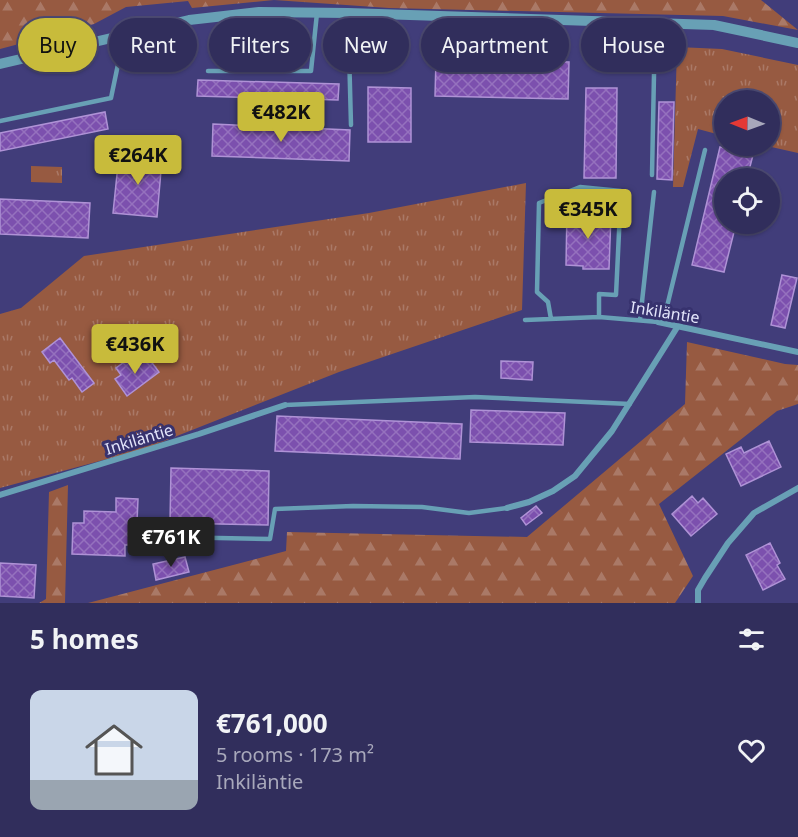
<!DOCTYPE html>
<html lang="en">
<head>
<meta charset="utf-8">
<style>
	:root { --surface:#312e5c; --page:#393662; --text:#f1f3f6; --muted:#a8a8bb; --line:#4c4a72; --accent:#c8bb3b }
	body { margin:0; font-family:"Noto Sans",sans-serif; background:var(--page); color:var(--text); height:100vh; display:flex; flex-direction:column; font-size:22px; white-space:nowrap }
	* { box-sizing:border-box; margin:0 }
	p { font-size:20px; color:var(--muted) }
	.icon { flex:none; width:33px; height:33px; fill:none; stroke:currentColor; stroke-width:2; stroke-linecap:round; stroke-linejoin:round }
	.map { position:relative; height:603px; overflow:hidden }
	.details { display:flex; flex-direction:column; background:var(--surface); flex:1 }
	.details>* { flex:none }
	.banner { position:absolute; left:18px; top:18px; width:762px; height:54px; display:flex; gap:12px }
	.needle { width:39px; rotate:271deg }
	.fabs { position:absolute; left:714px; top:90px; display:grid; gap:12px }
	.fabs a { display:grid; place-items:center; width:66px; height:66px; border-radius:50%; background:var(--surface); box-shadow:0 2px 4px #0004,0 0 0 2px var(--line); font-size:30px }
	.price { position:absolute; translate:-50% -51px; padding:0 14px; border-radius:6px; background:var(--accent); color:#111; font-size:20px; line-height:39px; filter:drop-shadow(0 2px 3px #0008) }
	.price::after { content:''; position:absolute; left:50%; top:36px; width:18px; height:14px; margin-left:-9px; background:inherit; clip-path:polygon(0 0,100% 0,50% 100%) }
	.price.selected { background:#222; color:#fff }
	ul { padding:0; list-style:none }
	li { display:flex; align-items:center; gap:18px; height:150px; padding:0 30px }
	li span { display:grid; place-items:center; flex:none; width:168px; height:120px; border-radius:12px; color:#555 }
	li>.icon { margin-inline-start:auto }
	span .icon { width:72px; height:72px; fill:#fffc; stroke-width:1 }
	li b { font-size:26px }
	h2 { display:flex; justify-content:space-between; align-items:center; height:72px; padding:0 30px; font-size:26px }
	.chip { padding:0 21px; border-radius:27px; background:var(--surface); box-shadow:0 2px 4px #0004,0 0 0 2px var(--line); font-size:21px; line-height:54px }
	.chip.selected { background:var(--accent); color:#111 }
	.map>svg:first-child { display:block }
	.forest { fill:url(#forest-firs) }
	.park { fill:url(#park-tufts) }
	.building { fill:url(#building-cross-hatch); stroke:#af92d6; stroke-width:1.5 }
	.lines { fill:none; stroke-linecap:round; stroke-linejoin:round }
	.service { stroke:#68a0b5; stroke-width:4.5 }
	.minor { stroke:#68a0b5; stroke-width:6 }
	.tertiary { stroke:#68a0b5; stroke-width:10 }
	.labels { text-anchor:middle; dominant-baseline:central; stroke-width:6; stroke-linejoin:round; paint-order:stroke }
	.street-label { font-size:16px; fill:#e3e5fb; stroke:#37326e }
</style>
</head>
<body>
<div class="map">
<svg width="798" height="603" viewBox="0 0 798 603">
	<defs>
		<pattern id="forest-firs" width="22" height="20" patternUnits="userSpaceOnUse" patternTransform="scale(1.5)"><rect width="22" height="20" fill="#975a41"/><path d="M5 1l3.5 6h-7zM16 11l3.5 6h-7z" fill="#aa7967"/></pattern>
		<pattern id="park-tufts" width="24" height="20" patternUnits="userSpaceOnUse" patternTransform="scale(1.5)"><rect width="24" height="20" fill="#975a41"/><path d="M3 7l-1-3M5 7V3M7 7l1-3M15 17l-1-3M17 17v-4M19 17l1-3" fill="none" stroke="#aa7967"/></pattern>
		<pattern id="building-cross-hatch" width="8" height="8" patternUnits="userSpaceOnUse" patternTransform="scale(1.5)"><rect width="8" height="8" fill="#7c50ae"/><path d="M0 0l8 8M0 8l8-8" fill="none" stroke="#9571be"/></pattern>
	</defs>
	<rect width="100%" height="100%" fill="#413d7a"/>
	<path class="forest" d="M 0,0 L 761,0 L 798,30 L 723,16 L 389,8 L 274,0 L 192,8 L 188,1 L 126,7 L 94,24 L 0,49 Z
		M 687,342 L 785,364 L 798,365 L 798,404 L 777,411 L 659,504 L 693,576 L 675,603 L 88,603 L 286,551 L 287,532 L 527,537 L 685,404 Z
		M 68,485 L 65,603 L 39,603 L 46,599 L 49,492 Z"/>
	<path class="park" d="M 677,47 L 722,49 L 798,65 L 798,153 L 767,146 L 770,146 L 770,100 L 724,100 L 724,136 L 698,129 L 683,187 L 673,187 Z
		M 31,166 L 62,167 L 62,183 L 31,182 Z
		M 526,183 L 522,310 L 339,372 L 144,449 L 0,488 L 0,314 L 21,308 L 84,256 L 369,213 Z"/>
	<path class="building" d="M 436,59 L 569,62 L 568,99 L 435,96 Z
		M 198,80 L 339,84 L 338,100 L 197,96 Z
		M 368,87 L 411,88 L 411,142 L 368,142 Z
		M 586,88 L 617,88 L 616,178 L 584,178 Z
		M 659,102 L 674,102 L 672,180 L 657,179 Z
		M 105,112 L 108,129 L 0,151 L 0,133 Z
		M 213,124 L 350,130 L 349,161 L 212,156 Z
		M 720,147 L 753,155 L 747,178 L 724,178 L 724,224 L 736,224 L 724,272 L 692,265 Z
		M 119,155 L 162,159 L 157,217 L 113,213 Z
		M 0,199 L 90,203 L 88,238 L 0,234 Z
		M 567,210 L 586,210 L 586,213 L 611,214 L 609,269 L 583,269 L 583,266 L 566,265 Z
		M 782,275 L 797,278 L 785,328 L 771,325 Z
		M 60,338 L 94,383 L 82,392 L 72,378 L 69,380 L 54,360 L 50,363 L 42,352 Z
		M 147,356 L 159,372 L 127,396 L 115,379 L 121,375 L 116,368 L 127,360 L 133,367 Z
		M 501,361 L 533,362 L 532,380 L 501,378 Z
		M 471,410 L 565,413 L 563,445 L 470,442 Z
		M 277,416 L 462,424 L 460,459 L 275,451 Z
		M 769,441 L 781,467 L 741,486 L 726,454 L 741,447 L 744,453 Z
		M 171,468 L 269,471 L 268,525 L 170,523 Z
		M 692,496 L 698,503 L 703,498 L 717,514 L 691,536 L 672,514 Z
		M 116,498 L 138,499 L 136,545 L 125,545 L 125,556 L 72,554 L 73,523 L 84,523 L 84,511 L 116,512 Z
		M 536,506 L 542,513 L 526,525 L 521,518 Z
		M 770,543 L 780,563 L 777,565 L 785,579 L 763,590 L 746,555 Z
		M 185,557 L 189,572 L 156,580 L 153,564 Z
		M 0,563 L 36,565 L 34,598 L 0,596 Z"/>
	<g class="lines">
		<path class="service" d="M 348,13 L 351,125
			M 208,71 L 311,71 L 317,13
			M 0,121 L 111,98 L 121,50 L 120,36
			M 652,175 L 655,24
			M 551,319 L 548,302 L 537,292 L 539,203 L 580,187 L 621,191 L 616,295 L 599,294 L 599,317
			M 525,320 L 599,317 L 658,322
			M 640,320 L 654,192
			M 663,323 L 705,150
			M 285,405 L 475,397 L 630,404
			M 168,537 L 270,539 L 275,509 L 353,506 L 422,507 L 469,513 L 507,508"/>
		<path class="minor" d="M 658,322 L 798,352
			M 0,495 L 199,434 L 285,405
			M 507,508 L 529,502 L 553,491 L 575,476 L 612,431 L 678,326
			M 698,603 L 698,590 L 705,578 L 728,543 L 754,513 L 798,488"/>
		<path class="tertiary" d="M 0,64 L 189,20 L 259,12 L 348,13 L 714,25 L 798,43"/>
	</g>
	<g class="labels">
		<g class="street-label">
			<text transform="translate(665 312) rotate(9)">Inkiläntie</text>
			<text transform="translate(139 439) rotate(-17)">Inkiläntie</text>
		</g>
	</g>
</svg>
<div class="fabs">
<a><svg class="needle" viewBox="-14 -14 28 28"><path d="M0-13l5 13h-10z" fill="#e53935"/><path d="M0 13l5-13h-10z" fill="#a8a8bb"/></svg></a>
<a><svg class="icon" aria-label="locate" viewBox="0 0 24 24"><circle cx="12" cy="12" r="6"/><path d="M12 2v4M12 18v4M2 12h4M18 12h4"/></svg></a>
</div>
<b class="price" style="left:281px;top:143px">€482K</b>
<b class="price" style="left:138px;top:186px">€264K</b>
<b class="price" style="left:588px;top:240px">€345K</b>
<b class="price" style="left:135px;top:375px">€436K</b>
<b class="price selected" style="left:171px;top:568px">€761K</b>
<div class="banner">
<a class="chip selected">Buy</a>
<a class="chip">Rent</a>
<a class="chip">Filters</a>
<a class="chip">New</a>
<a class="chip">Apartment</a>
<a class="chip">House</a>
</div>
</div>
<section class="details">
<h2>5 homes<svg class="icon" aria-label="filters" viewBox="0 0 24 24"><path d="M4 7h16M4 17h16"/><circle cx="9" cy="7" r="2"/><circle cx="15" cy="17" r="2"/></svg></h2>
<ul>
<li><span style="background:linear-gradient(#c9d6e8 75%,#9aa5b1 0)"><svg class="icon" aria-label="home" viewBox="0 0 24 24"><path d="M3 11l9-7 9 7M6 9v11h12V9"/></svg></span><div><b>€761,000</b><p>5 rooms · 173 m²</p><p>Inkiläntie</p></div><svg class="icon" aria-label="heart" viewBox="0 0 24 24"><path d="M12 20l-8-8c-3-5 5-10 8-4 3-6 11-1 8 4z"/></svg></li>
</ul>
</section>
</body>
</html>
